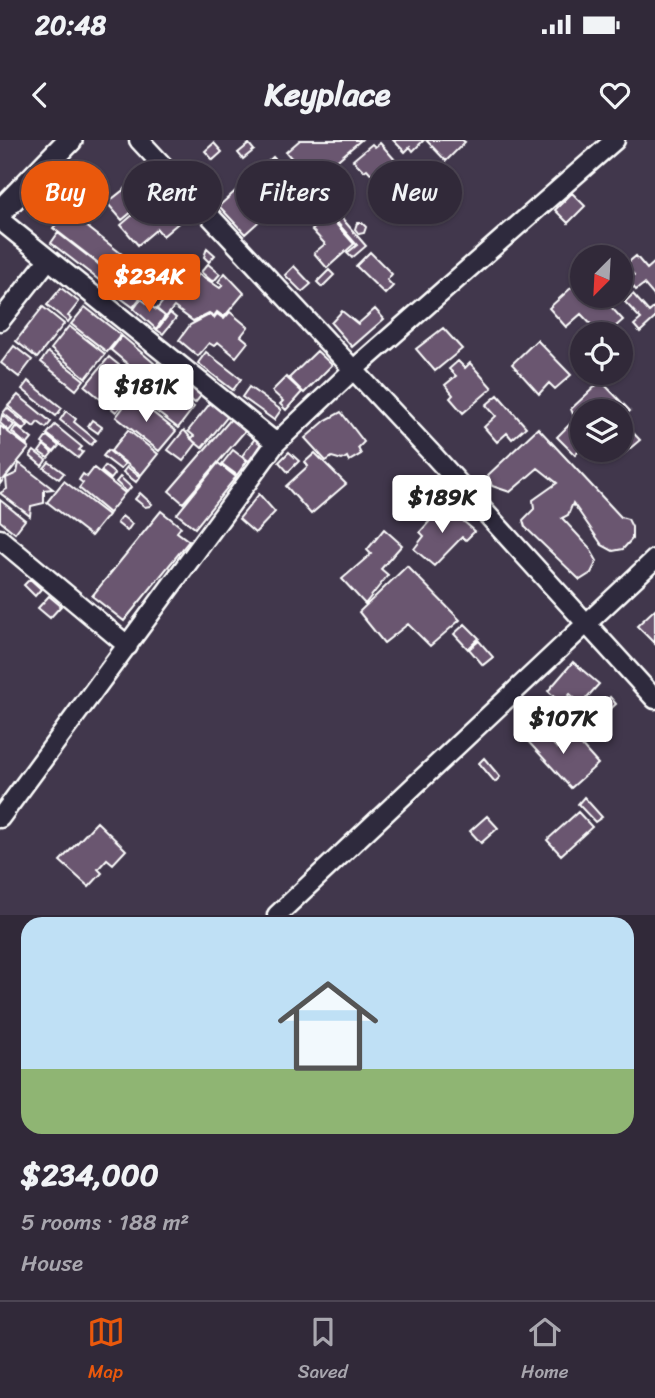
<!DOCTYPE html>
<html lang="en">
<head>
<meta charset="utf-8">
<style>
	:root { --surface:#312939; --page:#393141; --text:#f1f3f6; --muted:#a8a6ae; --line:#4c4553; --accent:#ea580c }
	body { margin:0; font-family:Sriracha,sans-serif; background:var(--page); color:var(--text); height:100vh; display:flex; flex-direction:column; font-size:26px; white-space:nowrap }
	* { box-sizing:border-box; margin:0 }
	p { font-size:23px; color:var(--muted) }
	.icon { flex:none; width:38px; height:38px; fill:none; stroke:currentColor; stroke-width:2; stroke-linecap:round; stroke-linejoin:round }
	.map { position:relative; height:775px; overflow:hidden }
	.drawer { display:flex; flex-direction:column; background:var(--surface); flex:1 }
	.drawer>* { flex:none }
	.hud { position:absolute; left:21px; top:21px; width:614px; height:63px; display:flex; gap:14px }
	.needle { width:46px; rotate:204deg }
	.controls { position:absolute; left:570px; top:105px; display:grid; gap:14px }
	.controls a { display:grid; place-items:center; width:63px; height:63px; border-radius:50%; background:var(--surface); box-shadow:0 2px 5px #0004,0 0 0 2px var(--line); font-size:35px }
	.price { position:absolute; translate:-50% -60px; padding:0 16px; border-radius:7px; background:#fff; color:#222; font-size:23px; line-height:46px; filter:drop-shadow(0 2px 4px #0008) }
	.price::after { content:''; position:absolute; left:50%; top:42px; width:21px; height:16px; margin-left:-10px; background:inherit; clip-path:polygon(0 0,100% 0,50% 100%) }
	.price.current { background:var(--accent); color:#fff }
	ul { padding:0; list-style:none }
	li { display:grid; align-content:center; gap:14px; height:371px; padding:0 21px }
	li+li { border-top:2px solid var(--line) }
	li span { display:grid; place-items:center; height:217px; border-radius:21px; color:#555 }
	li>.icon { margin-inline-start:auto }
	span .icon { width:126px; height:126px; fill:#fffc; stroke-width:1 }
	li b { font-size:30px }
	.tag { padding:0 24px; border-radius:32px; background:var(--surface); box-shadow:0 2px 5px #0004,0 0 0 2px var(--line); font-size:24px; line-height:63px }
	.tag.current { background:var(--accent); color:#fff }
	.status { display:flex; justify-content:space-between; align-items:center; height:49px; padding:0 35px; background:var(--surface); direction:ltr }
	.status svg { height:19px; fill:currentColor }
	header { display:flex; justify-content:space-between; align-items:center; height:91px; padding:0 21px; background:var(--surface); font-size:32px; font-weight:800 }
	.tab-bar { display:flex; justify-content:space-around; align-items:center; height:98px; border-top:2px solid var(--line); background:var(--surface); font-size:19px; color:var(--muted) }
	.tab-bar a { display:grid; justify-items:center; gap:4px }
	.tab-bar .current { color:var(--accent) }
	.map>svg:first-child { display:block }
	.building { fill:#6a566f; stroke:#fff; stroke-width:2 }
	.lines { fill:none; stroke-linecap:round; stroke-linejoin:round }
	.minor-casing { stroke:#fff; stroke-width:23 }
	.secondary-casing { stroke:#fff; stroke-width:28 }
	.minor { stroke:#2f2a3d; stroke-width:18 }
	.secondary { stroke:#2f2a3d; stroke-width:23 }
</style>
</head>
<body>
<div class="status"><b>20:48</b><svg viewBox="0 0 49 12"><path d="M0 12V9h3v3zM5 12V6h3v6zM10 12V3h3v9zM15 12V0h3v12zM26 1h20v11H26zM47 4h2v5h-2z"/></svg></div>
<header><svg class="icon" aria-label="back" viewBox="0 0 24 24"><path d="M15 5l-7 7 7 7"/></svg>Keyplace<svg class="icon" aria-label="heart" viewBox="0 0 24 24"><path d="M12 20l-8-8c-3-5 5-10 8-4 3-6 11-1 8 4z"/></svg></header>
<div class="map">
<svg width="655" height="775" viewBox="0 0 655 775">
	<rect width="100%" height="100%" fill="#41374c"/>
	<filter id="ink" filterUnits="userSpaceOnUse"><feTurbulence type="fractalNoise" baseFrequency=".0143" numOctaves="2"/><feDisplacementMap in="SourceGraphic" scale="14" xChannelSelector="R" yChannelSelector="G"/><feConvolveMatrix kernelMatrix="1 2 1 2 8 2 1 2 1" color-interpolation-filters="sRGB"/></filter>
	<g filter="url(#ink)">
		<path class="building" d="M 300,0 L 361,0 L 312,42 L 286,12 Z
			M 393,0 L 424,0 L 413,11 L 410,7 L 405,12 Z
			M 426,0 L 462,0 L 465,2 L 446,21 Z
			M 214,3 L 222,12 L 213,20 L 205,11 Z
			M 380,3 L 411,38 L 391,56 L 367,29 L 364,31 L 353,20 L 372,4 L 375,7 Z
			M 249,4 L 254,10 L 243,19 L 238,13 Z
			M 273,17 L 299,45 L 245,94 L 219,66 Z
			M 331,33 L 336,38 L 339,34 L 350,44 L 347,47 L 353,52 L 335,70 L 319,54 L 322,51 L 318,47 Z
			M 126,48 L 140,65 L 122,80 L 107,63 Z
			M 311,50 L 328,69 L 319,77 L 302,58 Z
			M 572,53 L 585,66 L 568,83 L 555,70 Z
			M 157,54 L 183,79 L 163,96 L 157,89 L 138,105 L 121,85 Z
			M 67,71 L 123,115 L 110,132 L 53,88 Z
			M 329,76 L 354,104 L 327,128 L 314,113 L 325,104 L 312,90 Z
			M 340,76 L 366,106 L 352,118 L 347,113 L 357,105 L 335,80 Z
			M 357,83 L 362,83 L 366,87 L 364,93 L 359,94 L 355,89 Z
			M 58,93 L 124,144 L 117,154 L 51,103 Z
			M 207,108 L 215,115 L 209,122 L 204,117 Z
			M 370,112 L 392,134 L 387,140 L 393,146 L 385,154 L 356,126 Z
			M 636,116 L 647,129 L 655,122 L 655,157 L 644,144 L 636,150 L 628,140 L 634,135 L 625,125 Z
			M 208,124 L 220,134 L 213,142 L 201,132 Z
			M 294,126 L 311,144 L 302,152 L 285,135 Z
			M 138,127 L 150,138 L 136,154 L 124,144 Z
			M 329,130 L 334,135 L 322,147 L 317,142 Z
			M 225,133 L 244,153 L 224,177 L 217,172 L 214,176 L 209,173 L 193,181 L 174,167 L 166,177 L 157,169 L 171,151 L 179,157 L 199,134 L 220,148 L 223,145 L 218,142 Z
			M 583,137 L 583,156 L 601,156 L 623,180 L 607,194 L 600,194 L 581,174 L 566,187 L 549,168 Z
			M 125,147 L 140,158 L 133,167 L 118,156 Z
			M 61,148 L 79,162 L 68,176 L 71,178 L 68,182 L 47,165 Z
			M 633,154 L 649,172 L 655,167 L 655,178 L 640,192 L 634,185 L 641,179 L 625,162 Z
			M 141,159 L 165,176 L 156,189 L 134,169 Z
			M 43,167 L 64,184 L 37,218 L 16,201 Z
			M 85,167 L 121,195 L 107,212 L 71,184 Z
			M 375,169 L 384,179 L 352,207 L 331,183 L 342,171 L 358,184 Z
			M 230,172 L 248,187 L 241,196 L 248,202 L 236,217 L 218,202 L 214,206 L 209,203 L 198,216 L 179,200 L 190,185 L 209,175 L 214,178 L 217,174 L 224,179 Z
			M 170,173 L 176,178 L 163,194 L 157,190 Z
			M 69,186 L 105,214 L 86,238 L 51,209 Z
			M 443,188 L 462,209 L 435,231 L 416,209 Z
			M 122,196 L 154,223 L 142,236 L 111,210 Z
			M 537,200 L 571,235 L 555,249 L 549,243 L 539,254 L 512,224 Z
			M 14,206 L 32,220 L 19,237 L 1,223 Z
			M 317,211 L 332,225 L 304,253 L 289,238 Z
			M 48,212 L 84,240 L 76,250 L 41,222 Z
			M 206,212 L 241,239 L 233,250 L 198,223 Z
			M 109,217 L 141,243 L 116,272 L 85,246 Z
			M 160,220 L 203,253 L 195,263 L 153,229 Z
			M 458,221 L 465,228 L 470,223 L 492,248 L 463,273 L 450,258 L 453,255 L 445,245 L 456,236 L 449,229 Z
			M 151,234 L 194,267 L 178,288 L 135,255 Z
			M 286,237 L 302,252 L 286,270 L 280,264 L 283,261 L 272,251 Z
			M 28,241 L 62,268 L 56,276 L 22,249 Z
			M 601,241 L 630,271 L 621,279 L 621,271 L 583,271 L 583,307 L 575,315 L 557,297 L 575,279 L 571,269 Z
			M 249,247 L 281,270 L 274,280 L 242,257 Z
			M 18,255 L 51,282 L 46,288 L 38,282 L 34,287 L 8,266 Z
			M 498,255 L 526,287 L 512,299 L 507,293 L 497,302 L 484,287 L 496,276 L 486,265 Z
			M 132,256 L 176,291 L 159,311 L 116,277 Z
			M 212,261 L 229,275 L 202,308 L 191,299 L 194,296 L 188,291 Z
			M 7,268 L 28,285 L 24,290 L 3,273 Z
			M 66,271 L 76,279 L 74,282 L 96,300 L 91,305 L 60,280 Z
			M 341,272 L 364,302 L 358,308 L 361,314 L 349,321 L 347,317 L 342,320 L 332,317 L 326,321 L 305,298 L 326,280 Z
			M 2,275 L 14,285 L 9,291 L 0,283 Z
			M 231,279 L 245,291 L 183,363 L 169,351 Z
			M 92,280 L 102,287 L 98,293 L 88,286 Z
			M 621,280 L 640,300 L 621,316 L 615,310 L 621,310 Z
			M 55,285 L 82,307 L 79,310 L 83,312 L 78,318 L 47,294 Z
			M 0,286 L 29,308 L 0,344 Z
			M 16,286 L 32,299 L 27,305 L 12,292 Z
			M 538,288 L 621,377 L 628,379 L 632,387 L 632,399 L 623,409 L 613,411 L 602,405 L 573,363 L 568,375 L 562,378 L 589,407 L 597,421 L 591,433 L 580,440 L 525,387 L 523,380 L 534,369 L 533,360 L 557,343 L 538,328 L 510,352 L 492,346 L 488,335 Z
			M 128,290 L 158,314 L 141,335 L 111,311 Z
			M 184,290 L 196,304 L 183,321 L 168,310 Z
			M 47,296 L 59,306 L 54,312 L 42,303 Z
			M 256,297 L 262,302 L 249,321 L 242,316 Z
			M 44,305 L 52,313 L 48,318 L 39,312 Z
			M 108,310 L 125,324 L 120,329 L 103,316 Z
			M 233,310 L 247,321 L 237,335 L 222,324 Z
			M 34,311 L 46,320 L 42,326 L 30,316 Z
			M 289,312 L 299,321 L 288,332 L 279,322 Z
			M 315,313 L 346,344 L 311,374 L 286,346 L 308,326 L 305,322 Z
			M 49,322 L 64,333 L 59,339 L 44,328 Z
			M 19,323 L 53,349 L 44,350 L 44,363 L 31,366 L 30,376 L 0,353 L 7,349 L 6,338 L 17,333 Z
			M 218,323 L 236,337 L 195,388 L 177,374 Z
			M 105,326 L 115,334 L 111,339 L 101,331 Z
			M 127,327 L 140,337 L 136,342 L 123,332 Z
			M 94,328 L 125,353 L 109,373 L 79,348 L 83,343 L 79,340 L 83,334 L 87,337 Z
			M 120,337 L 131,347 L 127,352 L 116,342 Z
			M 64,341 L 108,375 L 91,396 L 47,362 Z
			M 140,353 L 152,364 L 150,366 L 145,367 L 135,359 Z
			M 259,354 L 275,372 L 255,393 L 239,379 Z
			M 0,360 L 25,380 L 15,393 L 0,381 Z
			M 444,365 L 475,391 L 466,400 L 462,397 L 434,426 L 414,409 L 424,396 L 420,392 Z
			M 161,371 L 181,387 L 177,392 L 189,401 L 124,481 L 92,456 Z
			M 122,376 L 132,384 L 127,391 L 117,383 Z
			M 384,389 L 402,405 L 381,429 L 388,435 L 365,464 L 342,439 L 371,414 L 367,410 Z
			M 407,426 L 460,480 L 430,506 L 408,484 L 384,503 L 359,472 Z
			M 30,439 L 41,449 L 35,456 L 24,445 Z
			M 49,456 L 61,466 L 50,478 L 38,468 Z
			M 655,469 L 655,504 L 637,486 Z
			M 465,484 L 479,498 L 468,509 L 454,494 Z
			M 479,501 L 493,517 L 483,525 L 469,509 Z
			M 573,522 L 599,544 L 581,564 L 570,554 L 562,564 L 548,551 Z
			M 610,557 L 616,564 L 601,578 L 595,571 Z
			M 536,586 L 557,608 L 571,594 L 598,624 L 571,648 L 524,597 Z
			M 484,618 L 500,637 L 495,642 L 479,623 Z
			M 584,657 L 602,677 L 595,682 L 578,664 Z
			M 578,672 L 592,687 L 561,715 L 547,700 Z
			M 487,676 L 498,688 L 481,703 L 470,691 Z
			M 97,682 L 126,710 L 113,724 L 107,719 L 98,729 L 102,733 L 89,747 L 60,721 Z"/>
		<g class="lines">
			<g class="minor-casing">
				<path id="minor" d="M 139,0 L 435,317 L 655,559
					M 0,80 L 276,303
					M 0,181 L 48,120
					M 0,399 L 128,506
					M 0,678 L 276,303 L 353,230 L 615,0
					M 277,775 L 655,419"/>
			</g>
			<g class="secondary-casing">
				<path id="secondary" d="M 0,72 L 70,0"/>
			</g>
			<use href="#minor" class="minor"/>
			<use href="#secondary" class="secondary"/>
		</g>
	</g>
</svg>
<div class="controls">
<a><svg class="needle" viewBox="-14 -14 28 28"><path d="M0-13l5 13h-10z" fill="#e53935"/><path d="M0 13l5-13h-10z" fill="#a8a6ae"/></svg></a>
<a><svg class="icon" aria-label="locate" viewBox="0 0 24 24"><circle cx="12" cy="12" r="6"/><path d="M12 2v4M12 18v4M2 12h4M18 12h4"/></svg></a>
<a><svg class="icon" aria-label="layers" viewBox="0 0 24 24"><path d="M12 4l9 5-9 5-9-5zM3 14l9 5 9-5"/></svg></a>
</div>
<b class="price current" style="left:149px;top:174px">$234K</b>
<b class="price" style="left:146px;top:284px">$181K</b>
<b class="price" style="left:442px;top:395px">$189K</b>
<b class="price" style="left:563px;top:616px">$107K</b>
<div class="hud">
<a class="tag current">Buy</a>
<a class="tag">Rent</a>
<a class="tag">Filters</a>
<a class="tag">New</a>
</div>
</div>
<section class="drawer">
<ul>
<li><span style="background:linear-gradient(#bfe0f5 70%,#8fb573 0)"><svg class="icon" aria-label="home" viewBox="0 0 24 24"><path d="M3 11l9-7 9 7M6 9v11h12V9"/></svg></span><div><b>$234,000</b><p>5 rooms · 188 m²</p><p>House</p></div></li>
</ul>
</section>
<nav class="tab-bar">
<a class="current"><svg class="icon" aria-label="map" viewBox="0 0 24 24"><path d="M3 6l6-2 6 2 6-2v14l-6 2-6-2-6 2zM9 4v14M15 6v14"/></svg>Map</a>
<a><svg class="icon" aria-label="saved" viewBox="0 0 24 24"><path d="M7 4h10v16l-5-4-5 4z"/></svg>Saved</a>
<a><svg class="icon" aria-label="home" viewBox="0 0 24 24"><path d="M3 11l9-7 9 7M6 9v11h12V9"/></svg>Home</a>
</nav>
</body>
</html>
